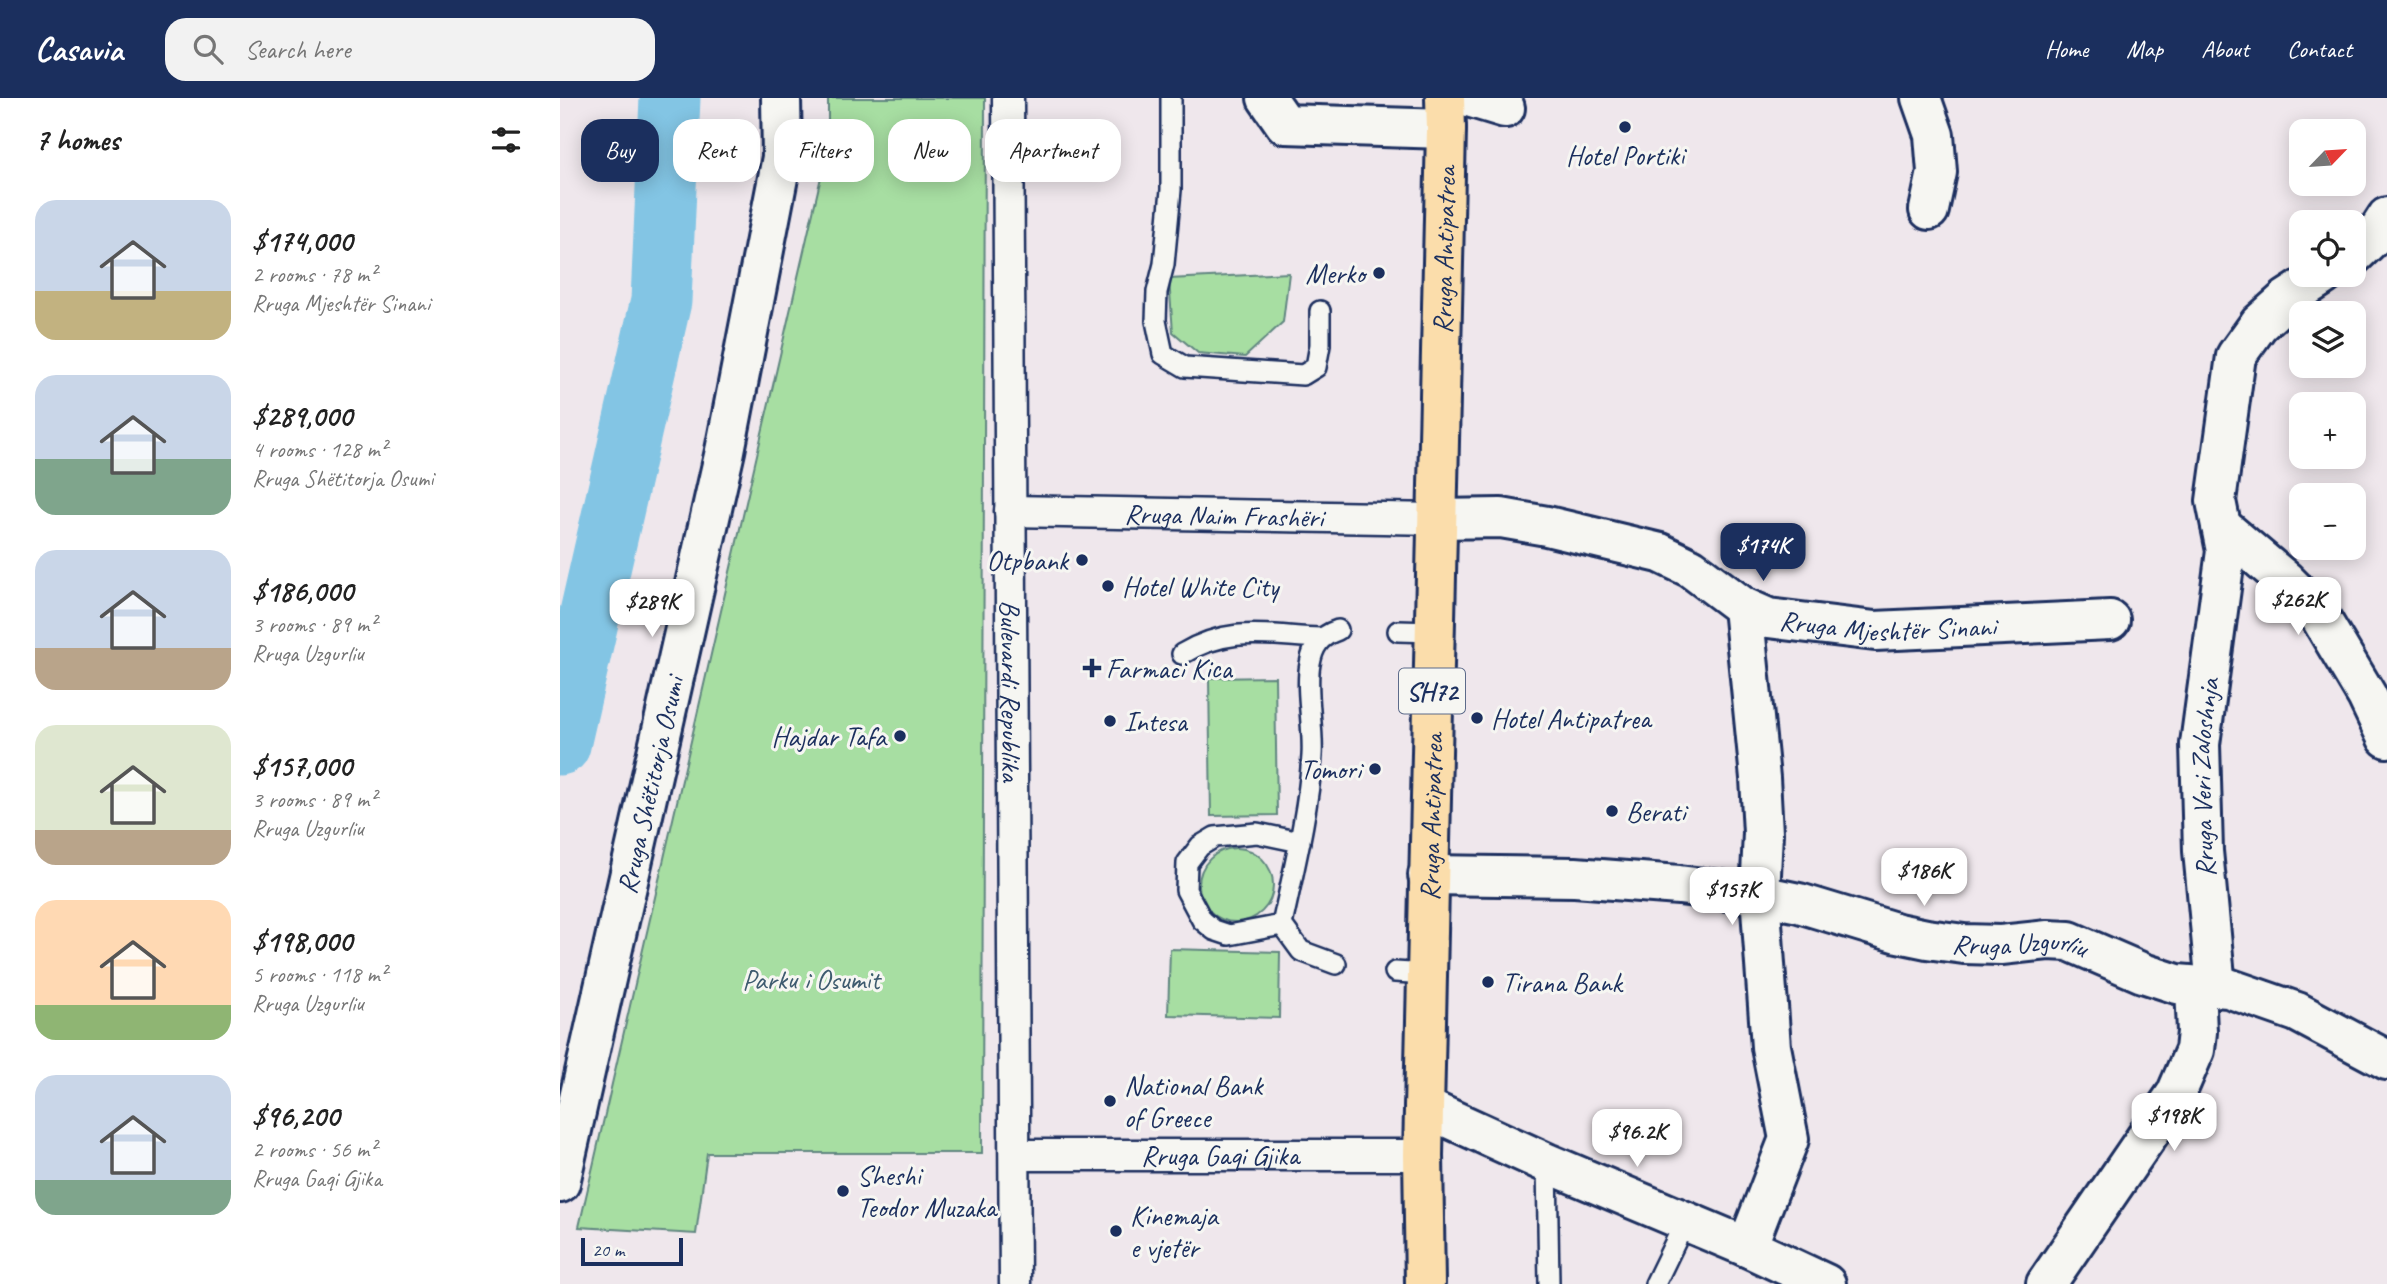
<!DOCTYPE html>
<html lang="en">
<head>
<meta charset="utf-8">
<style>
	:root { --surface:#fff; --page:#f2f2f2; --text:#222; --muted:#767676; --accent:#1b2f5e }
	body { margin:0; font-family:Caveat,sans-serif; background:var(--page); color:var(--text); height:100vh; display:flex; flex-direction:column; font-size:26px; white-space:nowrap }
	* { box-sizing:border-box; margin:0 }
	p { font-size:23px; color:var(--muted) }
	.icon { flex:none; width:38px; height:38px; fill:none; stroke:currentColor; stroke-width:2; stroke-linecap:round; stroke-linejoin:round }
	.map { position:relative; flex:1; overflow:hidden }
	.panel { display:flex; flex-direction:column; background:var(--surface); width:560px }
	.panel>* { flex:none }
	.banner { position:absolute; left:21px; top:21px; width:665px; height:63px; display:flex; gap:14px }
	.needle { width:46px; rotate:65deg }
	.fabs { position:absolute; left:1729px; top:21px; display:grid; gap:14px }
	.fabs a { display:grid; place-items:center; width:77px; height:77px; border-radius:14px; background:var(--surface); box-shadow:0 4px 18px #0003; font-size:35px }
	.scale { position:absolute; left:21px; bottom:18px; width:102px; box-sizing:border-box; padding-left:7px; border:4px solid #1b2f5e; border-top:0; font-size:19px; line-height:24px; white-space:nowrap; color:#1b2f5e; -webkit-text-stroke:5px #f6f6f2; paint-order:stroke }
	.price { position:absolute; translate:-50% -60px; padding:0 16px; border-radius:14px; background:#fff; color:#222; font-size:23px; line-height:46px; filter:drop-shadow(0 2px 4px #0008) }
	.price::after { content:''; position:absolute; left:50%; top:42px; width:21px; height:16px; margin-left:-10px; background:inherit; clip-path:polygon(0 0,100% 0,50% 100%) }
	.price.selected { background:var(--accent); color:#fff }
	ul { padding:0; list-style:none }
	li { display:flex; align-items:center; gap:21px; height:175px; padding:0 35px }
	li span { display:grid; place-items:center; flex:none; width:196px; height:140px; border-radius:21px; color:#555 }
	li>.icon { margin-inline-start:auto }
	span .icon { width:84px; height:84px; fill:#fffc; stroke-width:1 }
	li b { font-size:30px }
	h2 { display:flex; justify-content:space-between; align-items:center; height:84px; padding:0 35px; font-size:30px }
	.chip { padding:0 24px; border-radius:21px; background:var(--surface); box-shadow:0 4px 18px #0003; font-size:24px; line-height:63px }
	.chip.selected { background:var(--accent); color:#fff }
	header { display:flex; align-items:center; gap:42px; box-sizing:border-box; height:98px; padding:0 35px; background:var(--accent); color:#fff }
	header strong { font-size:33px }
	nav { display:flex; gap:38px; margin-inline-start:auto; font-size:24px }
	.search { width:490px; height:63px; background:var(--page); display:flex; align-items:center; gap:18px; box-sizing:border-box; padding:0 24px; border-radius:21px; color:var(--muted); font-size:26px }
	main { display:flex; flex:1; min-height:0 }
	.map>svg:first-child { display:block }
	.green { fill:#a7dea2; stroke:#618680; stroke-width:2 }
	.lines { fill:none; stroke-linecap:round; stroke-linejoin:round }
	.river { stroke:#83c5e4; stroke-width:61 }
	.service-casing { stroke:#1b2f5e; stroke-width:24 }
	.pedestrian-casing { stroke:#1b2f5e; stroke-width:35 }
	.minor-casing { stroke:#1b2f5e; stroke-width:44 }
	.secondary-casing { stroke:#1b2f5e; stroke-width:44 }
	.primary-casing { stroke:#1b2f5e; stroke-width:44 }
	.service { stroke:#f6f6f2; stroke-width:19 }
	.pedestrian { stroke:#f6f6f2; stroke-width:30 }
	.minor { stroke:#f6f6f2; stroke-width:38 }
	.secondary { stroke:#f6f6f2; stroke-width:38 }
	.primary { stroke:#fbddab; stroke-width:38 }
	.poi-dot { fill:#1b2f5e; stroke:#f6f6f2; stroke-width:2.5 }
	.labels { text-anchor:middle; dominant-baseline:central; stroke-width:6; stroke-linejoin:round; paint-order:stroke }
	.shield { fill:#f6f6f2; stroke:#5d6b8a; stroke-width:2 }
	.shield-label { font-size:26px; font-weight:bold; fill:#1b2f5e }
	.poi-label { font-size:28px; fill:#1b2f5e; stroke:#f6f6f2; text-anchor:start }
	.street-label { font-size:28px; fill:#1b2f5e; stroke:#f6f6f2 }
	.park-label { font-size:28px; fill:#3e5b6f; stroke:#f6f6f2 }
</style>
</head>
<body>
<header>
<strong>Casavia</strong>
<div class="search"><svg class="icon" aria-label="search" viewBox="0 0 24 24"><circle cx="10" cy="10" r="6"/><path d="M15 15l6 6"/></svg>Search here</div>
<nav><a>Home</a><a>Map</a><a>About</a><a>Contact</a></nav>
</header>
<main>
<section class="panel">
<h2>7 homes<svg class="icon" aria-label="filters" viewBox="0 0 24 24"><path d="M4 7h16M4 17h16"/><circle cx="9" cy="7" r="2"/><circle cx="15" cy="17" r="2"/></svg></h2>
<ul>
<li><span style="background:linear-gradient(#c9d6e8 65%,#c2b280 0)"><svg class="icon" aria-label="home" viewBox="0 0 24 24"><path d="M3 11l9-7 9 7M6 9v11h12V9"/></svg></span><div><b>$174,000</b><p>2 rooms · 78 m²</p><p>Rruga Mjeshtër Sinani</p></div></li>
<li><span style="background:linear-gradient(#c9d6e8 60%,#7fa58c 0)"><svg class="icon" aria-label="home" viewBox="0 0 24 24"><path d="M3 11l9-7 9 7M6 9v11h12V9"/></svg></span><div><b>$289,000</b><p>4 rooms · 128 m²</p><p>Rruga Shëtitorja Osumi</p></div></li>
<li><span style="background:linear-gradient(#c9d6e8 70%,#b9a48a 0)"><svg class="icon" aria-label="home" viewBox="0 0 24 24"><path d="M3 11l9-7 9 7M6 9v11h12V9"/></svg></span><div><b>$186,000</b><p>3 rooms · 89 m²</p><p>Rruga Uzgurliu</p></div></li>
<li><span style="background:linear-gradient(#dfe7d0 75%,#b9a48a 0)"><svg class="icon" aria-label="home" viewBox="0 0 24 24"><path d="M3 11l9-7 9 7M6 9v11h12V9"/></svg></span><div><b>$157,000</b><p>3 rooms · 89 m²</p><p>Rruga Uzgurliu</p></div></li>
<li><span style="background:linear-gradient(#ffd9b3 75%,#8fb573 0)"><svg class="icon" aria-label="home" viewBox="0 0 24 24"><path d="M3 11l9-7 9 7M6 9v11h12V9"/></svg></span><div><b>$198,000</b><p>5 rooms · 118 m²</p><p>Rruga Uzgurliu</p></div></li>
<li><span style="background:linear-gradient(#c9d6e8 75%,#7fa58c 0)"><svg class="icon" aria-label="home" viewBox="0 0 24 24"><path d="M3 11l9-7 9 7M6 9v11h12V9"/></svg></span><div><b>$96,200</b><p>2 rooms · 56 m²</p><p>Rruga Gaqi Gjika</p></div></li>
</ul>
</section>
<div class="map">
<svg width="1827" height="1186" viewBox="0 0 1827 1186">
	<rect width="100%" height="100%" fill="#efe7ec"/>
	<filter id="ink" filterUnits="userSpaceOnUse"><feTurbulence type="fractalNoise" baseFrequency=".0143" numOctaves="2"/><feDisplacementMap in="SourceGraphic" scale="14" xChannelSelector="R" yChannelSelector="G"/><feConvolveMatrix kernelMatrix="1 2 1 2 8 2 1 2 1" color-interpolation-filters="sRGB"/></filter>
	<g filter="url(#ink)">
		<path class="green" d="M 268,0 L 425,0 L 422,1055 L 147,1055 L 136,1136 L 19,1129 L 264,66 L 268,29 Z
			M 729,175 L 723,224 L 685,259 L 638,255 L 613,234 L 609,181 Z
			M 715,579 L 717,717 L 651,718 L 649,580 Z
			M639 787a37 37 0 1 1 74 0a37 37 0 1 1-74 0Z
			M 610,851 L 720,854 L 719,920 L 608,917 Z"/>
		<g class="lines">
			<path class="river" d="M 0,647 L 101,203 L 110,0"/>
			<g class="service-casing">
				<path id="service" d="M 611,0 L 611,92 L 604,166 L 597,194 L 596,223 L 603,256 L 625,269 L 743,277 L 756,269 L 760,247 L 760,213
					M 838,533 L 874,534
					M 622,556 C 670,527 708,538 760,540
					M 722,827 L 669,837 L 654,832 L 642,822 L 626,792 L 627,765 L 640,748 L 655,739 L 697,735 L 740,744
					M 776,866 L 741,853 L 722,827 C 734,770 748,715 752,658 C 754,629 745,593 750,566 C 753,548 760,538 778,532
					M 835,874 L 867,876
					M 987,1065 L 989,1186
					M 1095,1186 L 1125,1124"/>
			</g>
			<g class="pedestrian-casing">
				<g id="pedestrian">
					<path id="s1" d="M 448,0 L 455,1186"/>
					<path id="s2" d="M 450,413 L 877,421"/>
					<path id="s3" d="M 455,1057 L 863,1057"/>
				</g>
			</g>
			<g class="minor-casing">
				<g id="minor">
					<path d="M 707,0 L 725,26 L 886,31"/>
					<path d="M 912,0 L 945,10"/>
					<path d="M 1361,0 L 1374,37 L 1377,74 L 1369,112"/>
					<path d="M 1794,157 L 1816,136 L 1827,119"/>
					<path id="s4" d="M 877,421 L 941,420 L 987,428 L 1100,455 L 1131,470 L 1183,509 L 1208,520 L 1315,533 L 1550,522"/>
					<path d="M 1661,428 L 1725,482 L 1757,514 L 1807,598 L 1827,640"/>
					<path d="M 1183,509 L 1200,680 L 1203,735 L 1200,797 L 1211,949 L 1229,1041 L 1187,1149"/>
					<path id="s5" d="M 868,777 L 1015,779 L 1119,787 L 1200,797 L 1239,805 L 1338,835 L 1367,841 L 1404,846 L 1441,847 L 1488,842 L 1509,843 L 1583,875 L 1617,886 L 1668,890 L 1737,914 L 1827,962"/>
					<path id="s6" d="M 1656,889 L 1643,753 L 1640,646 L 1666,453 L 1656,403 L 1676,258 L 1699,226 L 1727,201 L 1764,177"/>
					<path d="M 864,1009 L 987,1065 L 1187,1149 L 1266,1186"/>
					<path d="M 1486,1186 L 1616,996 L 1635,952 L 1637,934 L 1635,888"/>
				</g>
			</g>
			<g class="secondary-casing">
				<g id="secondary">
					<path id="s7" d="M 0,1085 L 165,353 L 222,59 L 221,0"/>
				</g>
			</g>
			<g class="primary-casing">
				<g id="primary">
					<path id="s8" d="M 865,1186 L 863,1057 L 886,31 L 885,0"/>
				</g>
			</g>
			<use href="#service" class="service"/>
			<use href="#pedestrian" class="pedestrian"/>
			<use href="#minor" class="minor"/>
			<use href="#secondary" class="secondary"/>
			<use href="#primary" class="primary"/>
		</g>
	</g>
	<g class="poi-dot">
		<circle cx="1065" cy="29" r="7"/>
		<circle cx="819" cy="175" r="7"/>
		<circle cx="522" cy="462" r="7"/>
		<circle cx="548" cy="488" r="7"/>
		<path d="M528.5 559.5h7v7h7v7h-7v7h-7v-7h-7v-7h7z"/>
		<circle cx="917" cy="620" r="7"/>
		<circle cx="550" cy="623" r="7"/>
		<circle cx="340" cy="638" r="7"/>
		<circle cx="815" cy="671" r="7"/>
		<circle cx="1052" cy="713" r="7"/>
		<circle cx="928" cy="884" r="7"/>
		<circle cx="550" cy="1003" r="7"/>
		<circle cx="283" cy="1093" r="7"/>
		<circle cx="556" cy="1133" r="7"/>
	</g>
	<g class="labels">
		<rect class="shield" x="839" y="570.5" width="66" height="45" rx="5"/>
		<g class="shield-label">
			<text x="872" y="593">SH72</text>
		</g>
		<g class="poi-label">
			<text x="1065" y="57" text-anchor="middle">Hotel Portiki</text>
			<text x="805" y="175" text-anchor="end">Merko</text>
			<text x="508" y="462" text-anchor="end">Otpbank</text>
			<text x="562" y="488">Hotel White City</text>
			<text x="546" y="570">Farmaci Kica</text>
			<text x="931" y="620">Hotel Antipatrea</text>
			<text x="564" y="623">Intesa</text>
			<text x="326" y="638" text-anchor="end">Hajdar Tafa</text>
			<text x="801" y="671" text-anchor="end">Tomori</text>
			<text x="1066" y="713">Berati</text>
			<text x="942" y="884">Tirana Bank</text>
			<text x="564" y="987">National Bank<tspan x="564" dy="32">of Greece</tspan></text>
			<text x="297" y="1077">Sheshi<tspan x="297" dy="32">Teodor Muzaka</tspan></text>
			<text x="570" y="1117">Kinemaja<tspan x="570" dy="32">e vjetër</tspan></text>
		</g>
		<g class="street-label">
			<text stroke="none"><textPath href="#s8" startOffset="1034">Rruga Antipatrea</textPath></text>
			<text stroke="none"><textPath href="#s2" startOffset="214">Rruga Naim Frashëri</textPath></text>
			<text stroke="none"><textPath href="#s4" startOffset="474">Rruga Mjeshtër Sinani</textPath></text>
			<text stroke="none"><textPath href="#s1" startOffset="593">Bulevardi Republika</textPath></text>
			<text stroke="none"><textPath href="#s6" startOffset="210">Rruga Veri Zaloshnja</textPath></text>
			<text stroke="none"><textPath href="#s7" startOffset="408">Rruga Shëtitorja Osumi</textPath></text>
			<text stroke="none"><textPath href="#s8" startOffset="467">Rruga Antipatrea</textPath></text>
			<text stroke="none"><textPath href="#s5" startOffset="600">Rruga Uzgurliu</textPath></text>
			<text stroke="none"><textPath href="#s3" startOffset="205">Rruga Gaqi Gjika</textPath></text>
		</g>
		<g class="park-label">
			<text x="251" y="881">Parku i Osumit</text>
		</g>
	</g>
</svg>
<div class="fabs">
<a><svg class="needle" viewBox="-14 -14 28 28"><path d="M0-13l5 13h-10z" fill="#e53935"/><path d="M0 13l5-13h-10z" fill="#767676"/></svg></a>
<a><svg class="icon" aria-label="locate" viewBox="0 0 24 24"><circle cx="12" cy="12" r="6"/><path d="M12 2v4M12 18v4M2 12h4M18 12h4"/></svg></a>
<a><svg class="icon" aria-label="layers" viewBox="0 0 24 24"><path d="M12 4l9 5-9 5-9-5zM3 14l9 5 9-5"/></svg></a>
<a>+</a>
<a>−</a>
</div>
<div class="scale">20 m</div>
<b class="price selected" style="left:1203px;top:485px">$174K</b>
<b class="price" style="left:1738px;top:539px">$262K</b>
<b class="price" style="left:92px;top:541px">$289K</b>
<b class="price" style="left:1364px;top:810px">$186K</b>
<b class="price" style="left:1172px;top:829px">$157K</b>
<b class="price" style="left:1614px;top:1055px">$198K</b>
<b class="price" style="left:1077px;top:1071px">$96.2K</b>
<div class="banner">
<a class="chip selected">Buy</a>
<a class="chip">Rent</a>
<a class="chip">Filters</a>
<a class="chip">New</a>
<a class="chip">Apartment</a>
</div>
</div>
</main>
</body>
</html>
